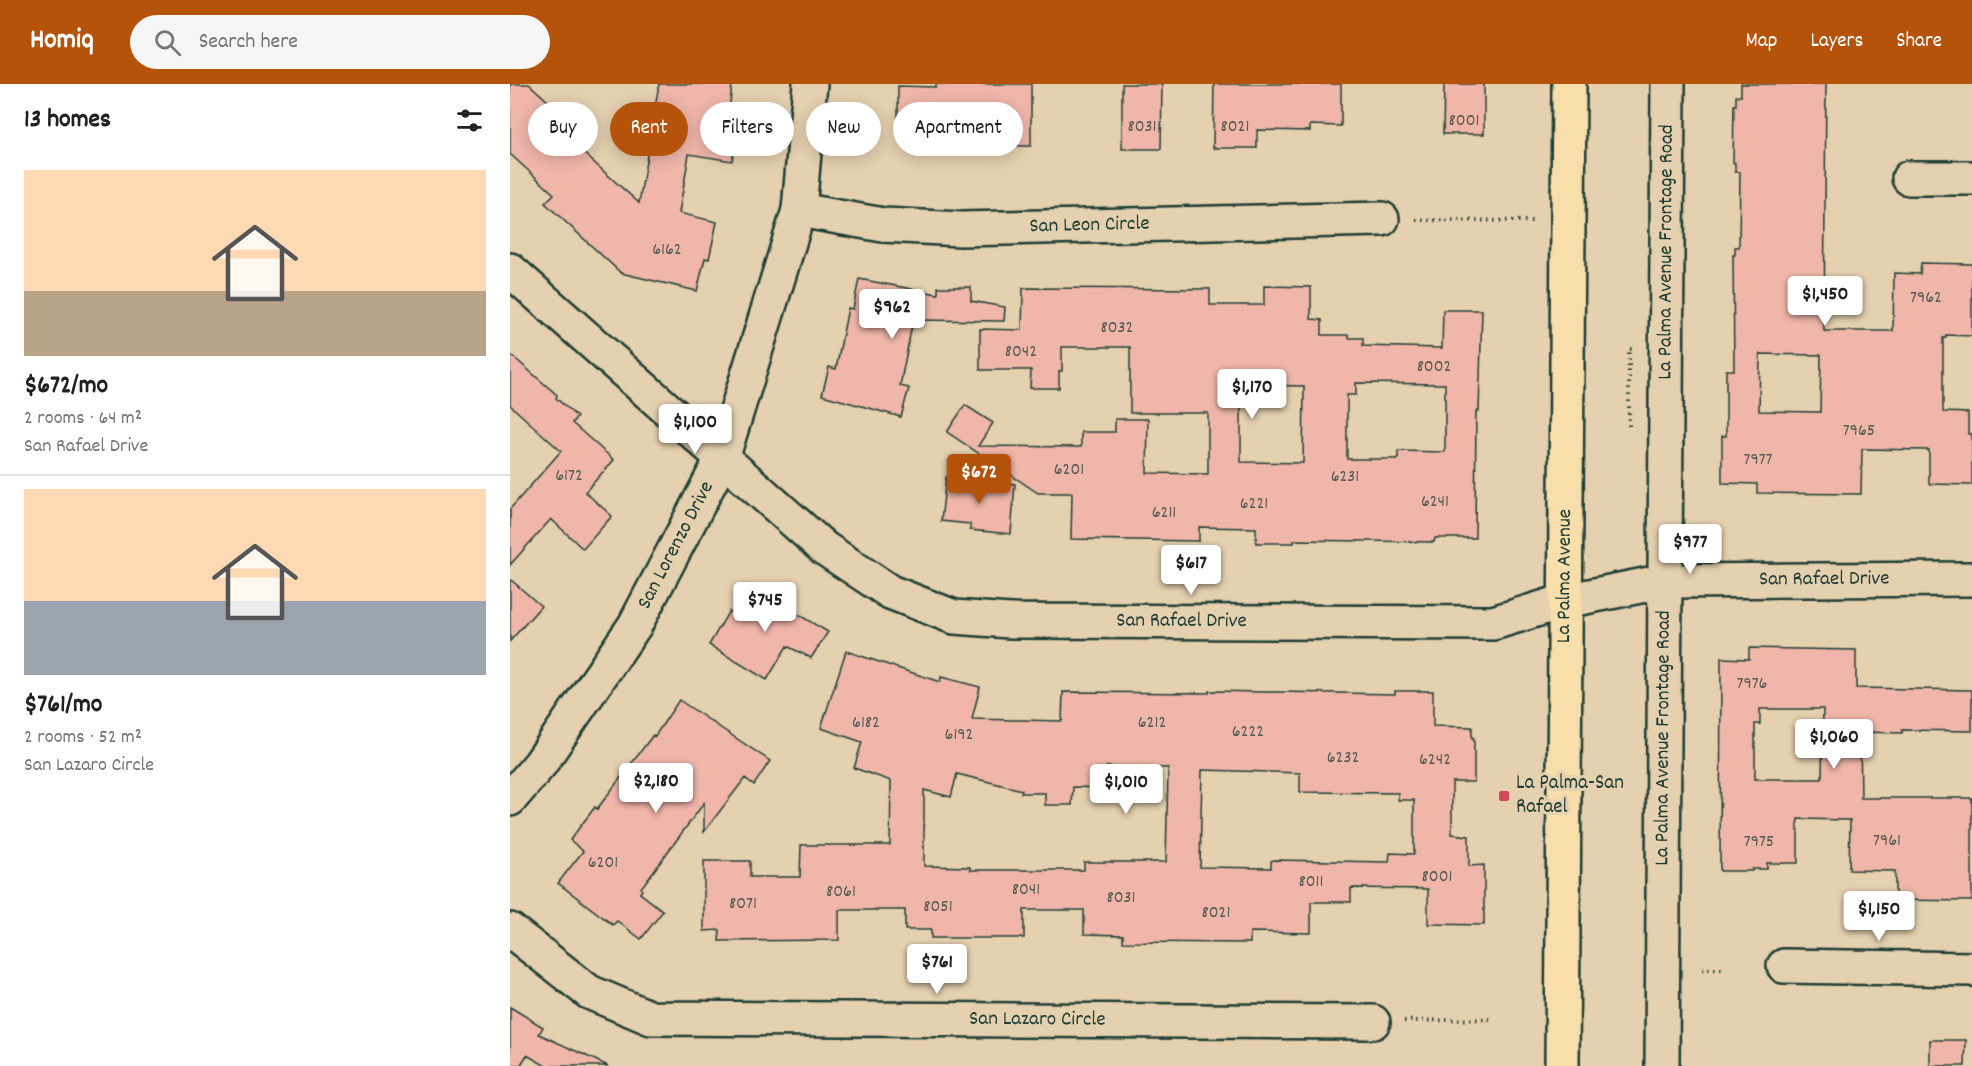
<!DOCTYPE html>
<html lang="en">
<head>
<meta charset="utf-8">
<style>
	:root { --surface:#fff; --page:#f6f6f6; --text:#202124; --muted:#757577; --line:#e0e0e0; --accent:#b45309 }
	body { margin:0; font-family:Dekko,sans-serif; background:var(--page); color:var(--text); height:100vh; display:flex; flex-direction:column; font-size:22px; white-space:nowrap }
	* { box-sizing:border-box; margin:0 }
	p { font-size:20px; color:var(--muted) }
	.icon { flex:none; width:33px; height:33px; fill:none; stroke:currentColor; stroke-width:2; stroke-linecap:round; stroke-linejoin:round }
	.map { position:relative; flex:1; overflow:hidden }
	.details { display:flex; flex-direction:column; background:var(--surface); width:510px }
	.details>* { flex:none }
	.guide { position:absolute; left:18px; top:18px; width:570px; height:54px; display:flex; gap:12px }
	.price { position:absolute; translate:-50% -51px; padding:0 14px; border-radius:6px; background:#fff; color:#222; font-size:20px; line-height:39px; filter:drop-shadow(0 2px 3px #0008) }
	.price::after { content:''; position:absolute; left:50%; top:36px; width:18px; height:14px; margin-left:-9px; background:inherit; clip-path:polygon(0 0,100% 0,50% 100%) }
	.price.on { background:var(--accent); color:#fff }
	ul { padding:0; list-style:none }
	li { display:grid; align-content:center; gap:12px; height:318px; padding:0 24px }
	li+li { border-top:2px solid var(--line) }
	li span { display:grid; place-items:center; height:186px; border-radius:0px; color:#555 }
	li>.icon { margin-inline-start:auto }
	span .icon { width:108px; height:108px; fill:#fffc; stroke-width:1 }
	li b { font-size:26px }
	h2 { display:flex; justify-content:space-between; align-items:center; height:72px; padding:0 24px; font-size:26px }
	.tag { padding:0 21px; border-radius:27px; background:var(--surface); box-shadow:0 3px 15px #0003; font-size:21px; line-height:54px }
	.tag.on { background:var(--accent); color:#fff }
	header { display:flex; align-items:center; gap:36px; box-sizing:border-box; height:84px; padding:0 30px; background:var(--accent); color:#fff }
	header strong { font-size:28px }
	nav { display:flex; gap:33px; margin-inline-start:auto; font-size:21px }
	.search { width:420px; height:54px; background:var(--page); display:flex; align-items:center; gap:15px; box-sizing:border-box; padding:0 21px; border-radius:33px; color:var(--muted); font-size:22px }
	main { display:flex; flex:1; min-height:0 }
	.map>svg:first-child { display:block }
	.building { fill:#f0b6aa; stroke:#1f3d34; stroke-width:1.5; fill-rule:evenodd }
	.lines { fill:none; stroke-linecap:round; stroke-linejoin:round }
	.minor-casing { stroke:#1f3d34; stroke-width:38 }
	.major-casing { stroke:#1f3d34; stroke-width:38 }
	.path { stroke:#1f3d34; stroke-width:4; stroke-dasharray:1.5 4.5; stroke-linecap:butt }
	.minor { stroke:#e5d0af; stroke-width:33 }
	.major { stroke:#f8deab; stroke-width:33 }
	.poi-dot { fill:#d1495b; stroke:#e5d0af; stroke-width:2 }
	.labels { text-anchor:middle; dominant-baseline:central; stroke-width:6; stroke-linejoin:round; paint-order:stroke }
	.number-label { font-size:18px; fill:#535b52 }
	.street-label { font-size:21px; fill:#1f3d34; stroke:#e5d0af }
	.poi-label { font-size:21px; fill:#1f3d34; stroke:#e5d0af; text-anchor:start }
</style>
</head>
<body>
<header>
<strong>Homiq</strong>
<div class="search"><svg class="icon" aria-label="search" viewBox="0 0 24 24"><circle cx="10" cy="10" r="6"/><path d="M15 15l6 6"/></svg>Search here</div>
<nav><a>Map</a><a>Layers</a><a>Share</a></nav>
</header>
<main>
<section class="details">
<h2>13 homes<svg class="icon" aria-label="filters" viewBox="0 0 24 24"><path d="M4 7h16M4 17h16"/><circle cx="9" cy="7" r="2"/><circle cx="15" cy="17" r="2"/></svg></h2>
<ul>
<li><span style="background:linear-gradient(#ffd9b3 65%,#b9a48a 0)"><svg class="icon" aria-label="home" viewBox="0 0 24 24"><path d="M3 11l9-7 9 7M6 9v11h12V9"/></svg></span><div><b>$672/mo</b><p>2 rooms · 64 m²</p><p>San Rafael Drive</p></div></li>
<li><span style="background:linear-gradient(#ffd9b3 60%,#9aa5b1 0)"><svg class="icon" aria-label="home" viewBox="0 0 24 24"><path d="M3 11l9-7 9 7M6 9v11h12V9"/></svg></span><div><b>$761/mo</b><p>2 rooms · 52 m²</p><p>San Lazaro Circle</p></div></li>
</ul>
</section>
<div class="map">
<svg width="1462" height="982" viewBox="0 0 1462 982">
	<rect width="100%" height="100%" fill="#e5d0af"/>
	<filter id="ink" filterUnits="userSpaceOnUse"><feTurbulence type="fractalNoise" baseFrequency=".0167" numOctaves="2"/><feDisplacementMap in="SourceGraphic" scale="12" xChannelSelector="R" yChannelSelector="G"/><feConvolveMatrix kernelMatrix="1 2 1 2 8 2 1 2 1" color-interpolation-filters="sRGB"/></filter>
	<g filter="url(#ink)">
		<path class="building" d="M 0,0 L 19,0 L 70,46 L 60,57 L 129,119 L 149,0 L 222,0 L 219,29 L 230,31 L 222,77 L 179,70 L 169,129 L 207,138 L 199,175 L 195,174 L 187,207 L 111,189 L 35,119 L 44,110 L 0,70 Z
			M 426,0 L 521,0 L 521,62 L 468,62 L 468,67 L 428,67 L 428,51 L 388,51 L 388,2 L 426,3 Z
			M 612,0 L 652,0 L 651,65 L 612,65 Z
			M 704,0 L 831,0 L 831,42 L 800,41 L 800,47 L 747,46 L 747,64 L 703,64 Z
			M 934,0 L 974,0 L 974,50 L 933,50 Z
			M 1231,0 L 1316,0 L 1314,247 L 1383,247 L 1384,189 L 1410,190 L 1411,179 L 1462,180 L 1462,252 L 1436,251 L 1436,254 L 1433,254 L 1433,328 L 1458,329 L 1458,350 L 1462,350 L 1462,401 L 1419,400 L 1419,366 L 1352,365 L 1351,410 L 1247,409 L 1247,400 L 1212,399 L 1212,352 L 1216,352 L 1216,286 L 1224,286 L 1223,171 L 1225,171 L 1225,163 L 1229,163 L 1230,88 L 1225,88 L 1225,79 L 1223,79 L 1224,21 L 1226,21 L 1226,12 L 1231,12 ZM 1250,270 L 1311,271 L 1310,328 L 1249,327 Z
			M 349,195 L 428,210 L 428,203 L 461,203 L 461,217 L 495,223 L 494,237 L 403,236 L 390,302 L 399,304 L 391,333 L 312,311 L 319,283 L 326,285 L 338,224 L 343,225 Z
			M 754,202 L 801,203 L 801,235 L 812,236 L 812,251 L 839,251 L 839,254 L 853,254 L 853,262 L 932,264 L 933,226 L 972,226 L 969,327 L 966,327 L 965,454 L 925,454 L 924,458 L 784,456 L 784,459 L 746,459 L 746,444 L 689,443 L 689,457 L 561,455 L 562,409 L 528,409 L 437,348 L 455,321 L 483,339 L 468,362 L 571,363 L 571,348 L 605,348 L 605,335 L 638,335 L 637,389 L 698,390 L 698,329 L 620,329 L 620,263 L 552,263 L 552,287 L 549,287 L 549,304 L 520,304 L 521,286 L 470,286 L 470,245 L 512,246 L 513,204 L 700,205 L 700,221 L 754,221 ZM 846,299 L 935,300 L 935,368 L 888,367 L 888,375 L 837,375 L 837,311 L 846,311 ZM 731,301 L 794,302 L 793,379 L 731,378 Z
			M 0,270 L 47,311 L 46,314 L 67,333 L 62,339 L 104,376 L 75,408 L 102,432 L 73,465 L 41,435 L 0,481 L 0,425 L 51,367 L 0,321 Z
			M 436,393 L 505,400 L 501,450 L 460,446 L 460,440 L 431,437 Z
			M 0,495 L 31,522 L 0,557 Z
			M 238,501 L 318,548 L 301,574 L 277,562 L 257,596 L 199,561 L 219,527 L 222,529 Z
			M 1239,564 L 1346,566 L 1346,604 L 1462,606 L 1462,647 L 1392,646 L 1392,649 L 1350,648 L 1351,714 L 1462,714 L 1462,817 L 1385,816 L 1385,787 L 1339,786 L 1340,736 L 1288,735 L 1288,779 L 1257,779 L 1257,785 L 1242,785 L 1242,787 L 1210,787 L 1211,574 L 1239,575 ZM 1250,625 L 1313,625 L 1312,695 L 1245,695 L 1245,640 L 1250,640 Z
			M 336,567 L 430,598 L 431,593 L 470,603 L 462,635 L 552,637 L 553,608 L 699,609 L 699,607 L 885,610 L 885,607 L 923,607 L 923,642 L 962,643 L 962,654 L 964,654 L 964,698 L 942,698 L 942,750 L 959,752 L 959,782 L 974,781 L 974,841 L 918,840 L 918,805 L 841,804 L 841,818 L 801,818 L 801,849 L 740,848 L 740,859 L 613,858 L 613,851 L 574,850 L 574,826 L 514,826 L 514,854 L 421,854 L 421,846 L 395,846 L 395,826 L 329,826 L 329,856 L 209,857 L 210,846 L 194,847 L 194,777 L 240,777 L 240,793 L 290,793 L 291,761 L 380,761 L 381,697 L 344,684 L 352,658 L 311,644 ZM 596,683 L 658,684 L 656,778 L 574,778 L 574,786 L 460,786 L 460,783 L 414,782 L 414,706 L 441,713 L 447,690 L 512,706 L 511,709 L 535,709 L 535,721 L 562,721 L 563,703 L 591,704 L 592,687 L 596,687 ZM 692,686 L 790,689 L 790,708 L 888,709 L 888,716 L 904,716 L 904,770 L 880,769 L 879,778 L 764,776 L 761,777 L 761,784 L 690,783 Z
			M 169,616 L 260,677 L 244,701 L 235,694 L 194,748 L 194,719 L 131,804 L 132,806 L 130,809 L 153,827 L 131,855 L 107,837 L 103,841 L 48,799 L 73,767 L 60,756 L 85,723 L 87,725 L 143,651 L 145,652 Z
			M 0,923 L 33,943 L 29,950 L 98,982 L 36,982 L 17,971 L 10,982 L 0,982 Z
			M 1420,956 L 1456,956 L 1455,982 L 1420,982 Z"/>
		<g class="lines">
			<g class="minor-casing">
				<g id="minor">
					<path d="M 1399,94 L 1462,94"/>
					<path id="s1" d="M 289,126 L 373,141 L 451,145 L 872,135"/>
					<path id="s2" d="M 0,186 L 314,464 L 380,508 L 444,533 L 500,537 L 983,539 L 1055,517 L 1155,497 L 1462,495"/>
					<path id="s3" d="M 0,715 L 30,680 L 125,541 L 212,375 L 289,126 L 300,0"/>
					<path id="s4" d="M 0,846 L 79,908 L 141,934 L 863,938"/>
					<path d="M 1274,882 L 1462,885"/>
					<path id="s5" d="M 1152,982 L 1158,0"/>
				</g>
			</g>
			<g class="major-casing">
				<g id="major">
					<path id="s6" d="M 1052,982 L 1059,0"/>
				</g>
			</g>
			<path class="path" d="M 906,136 L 1024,137
				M 1119,342 L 1119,265 L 1124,265
				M 1192,885 L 1214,885
				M 894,937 L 983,935"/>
			<use href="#minor" class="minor"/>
			<use href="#major" class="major"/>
		</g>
	</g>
	<rect class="poi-dot" x="988" y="706" width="12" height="12" rx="3"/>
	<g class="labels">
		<g class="number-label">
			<text x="954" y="37">8001</text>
			<text x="632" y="43">8031</text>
			<text x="725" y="43">8021</text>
			<text x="157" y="166">6162</text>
			<text x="1416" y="214">7962</text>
			<text x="607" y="244">8032</text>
			<text x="511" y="268">8042</text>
			<text x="924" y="283">8002</text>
			<text x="1349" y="347">7965</text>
			<text x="1248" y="376">7977</text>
			<text x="559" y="386">6201</text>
			<text x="59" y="392">6172</text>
			<text x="835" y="393">6231</text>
			<text x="925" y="418">6241</text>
			<text x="744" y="420">6221</text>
			<text x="654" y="429">6211</text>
			<text x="1242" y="600">7976</text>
			<text x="356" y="639">6182</text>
			<text x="642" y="639">6212</text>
			<text x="738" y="648">6222</text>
			<text x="449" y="651">6192</text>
			<text x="833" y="674">6232</text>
			<text x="925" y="676">6242</text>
			<text x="1377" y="757">7961</text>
			<text x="1249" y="758">7975</text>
			<text x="93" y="779">6201</text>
			<text x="927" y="793">8001</text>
			<text x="801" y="798">8011</text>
			<text x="516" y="806">8041</text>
			<text x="331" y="808">8061</text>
			<text x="611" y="814">8031</text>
			<text x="233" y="820">8071</text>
			<text x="428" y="823">8051</text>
			<text x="706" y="829">8021</text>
		</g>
		<g class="street-label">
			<text stroke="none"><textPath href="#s1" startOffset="292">San Leon Circle</textPath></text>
			<text stroke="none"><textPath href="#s5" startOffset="814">La Palma Avenue Frontage Road</textPath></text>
			<text stroke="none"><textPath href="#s3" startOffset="304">San Lorenzo Drive</textPath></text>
			<text stroke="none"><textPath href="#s6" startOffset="490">La Palma Avenue</textPath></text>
			<text stroke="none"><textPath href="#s2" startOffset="1443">San Rafael Drive</textPath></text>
			<text stroke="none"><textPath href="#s2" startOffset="795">San Rafael Drive</textPath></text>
			<text stroke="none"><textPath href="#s5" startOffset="328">La Palma Avenue Frontage Road</textPath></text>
			<text stroke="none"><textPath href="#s4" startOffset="554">San Lazaro Circle</textPath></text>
		</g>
		<g class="poi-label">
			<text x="1006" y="700">La Palma-San<tspan x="1006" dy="24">Rafael</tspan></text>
		</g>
	</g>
</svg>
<b class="price" style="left:1315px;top:243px">$1,450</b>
<b class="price" style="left:382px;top:256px">$962</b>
<b class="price" style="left:742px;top:336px">$1,170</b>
<b class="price" style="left:185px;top:371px">$1,100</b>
<b class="price on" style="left:469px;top:421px">$672</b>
<b class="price" style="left:1180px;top:491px">$977</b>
<b class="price" style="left:681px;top:512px">$617</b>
<b class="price" style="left:255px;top:549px">$745</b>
<b class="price" style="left:1324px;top:686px">$1,060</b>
<b class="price" style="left:146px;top:730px">$2,180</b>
<b class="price" style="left:616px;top:731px">$1,010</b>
<b class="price" style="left:1369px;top:858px">$1,150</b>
<b class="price" style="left:427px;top:911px">$761</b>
<div class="guide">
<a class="tag">Buy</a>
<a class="tag on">Rent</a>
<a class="tag">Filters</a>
<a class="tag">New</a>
<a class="tag">Apartment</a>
</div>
</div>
</main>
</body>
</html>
